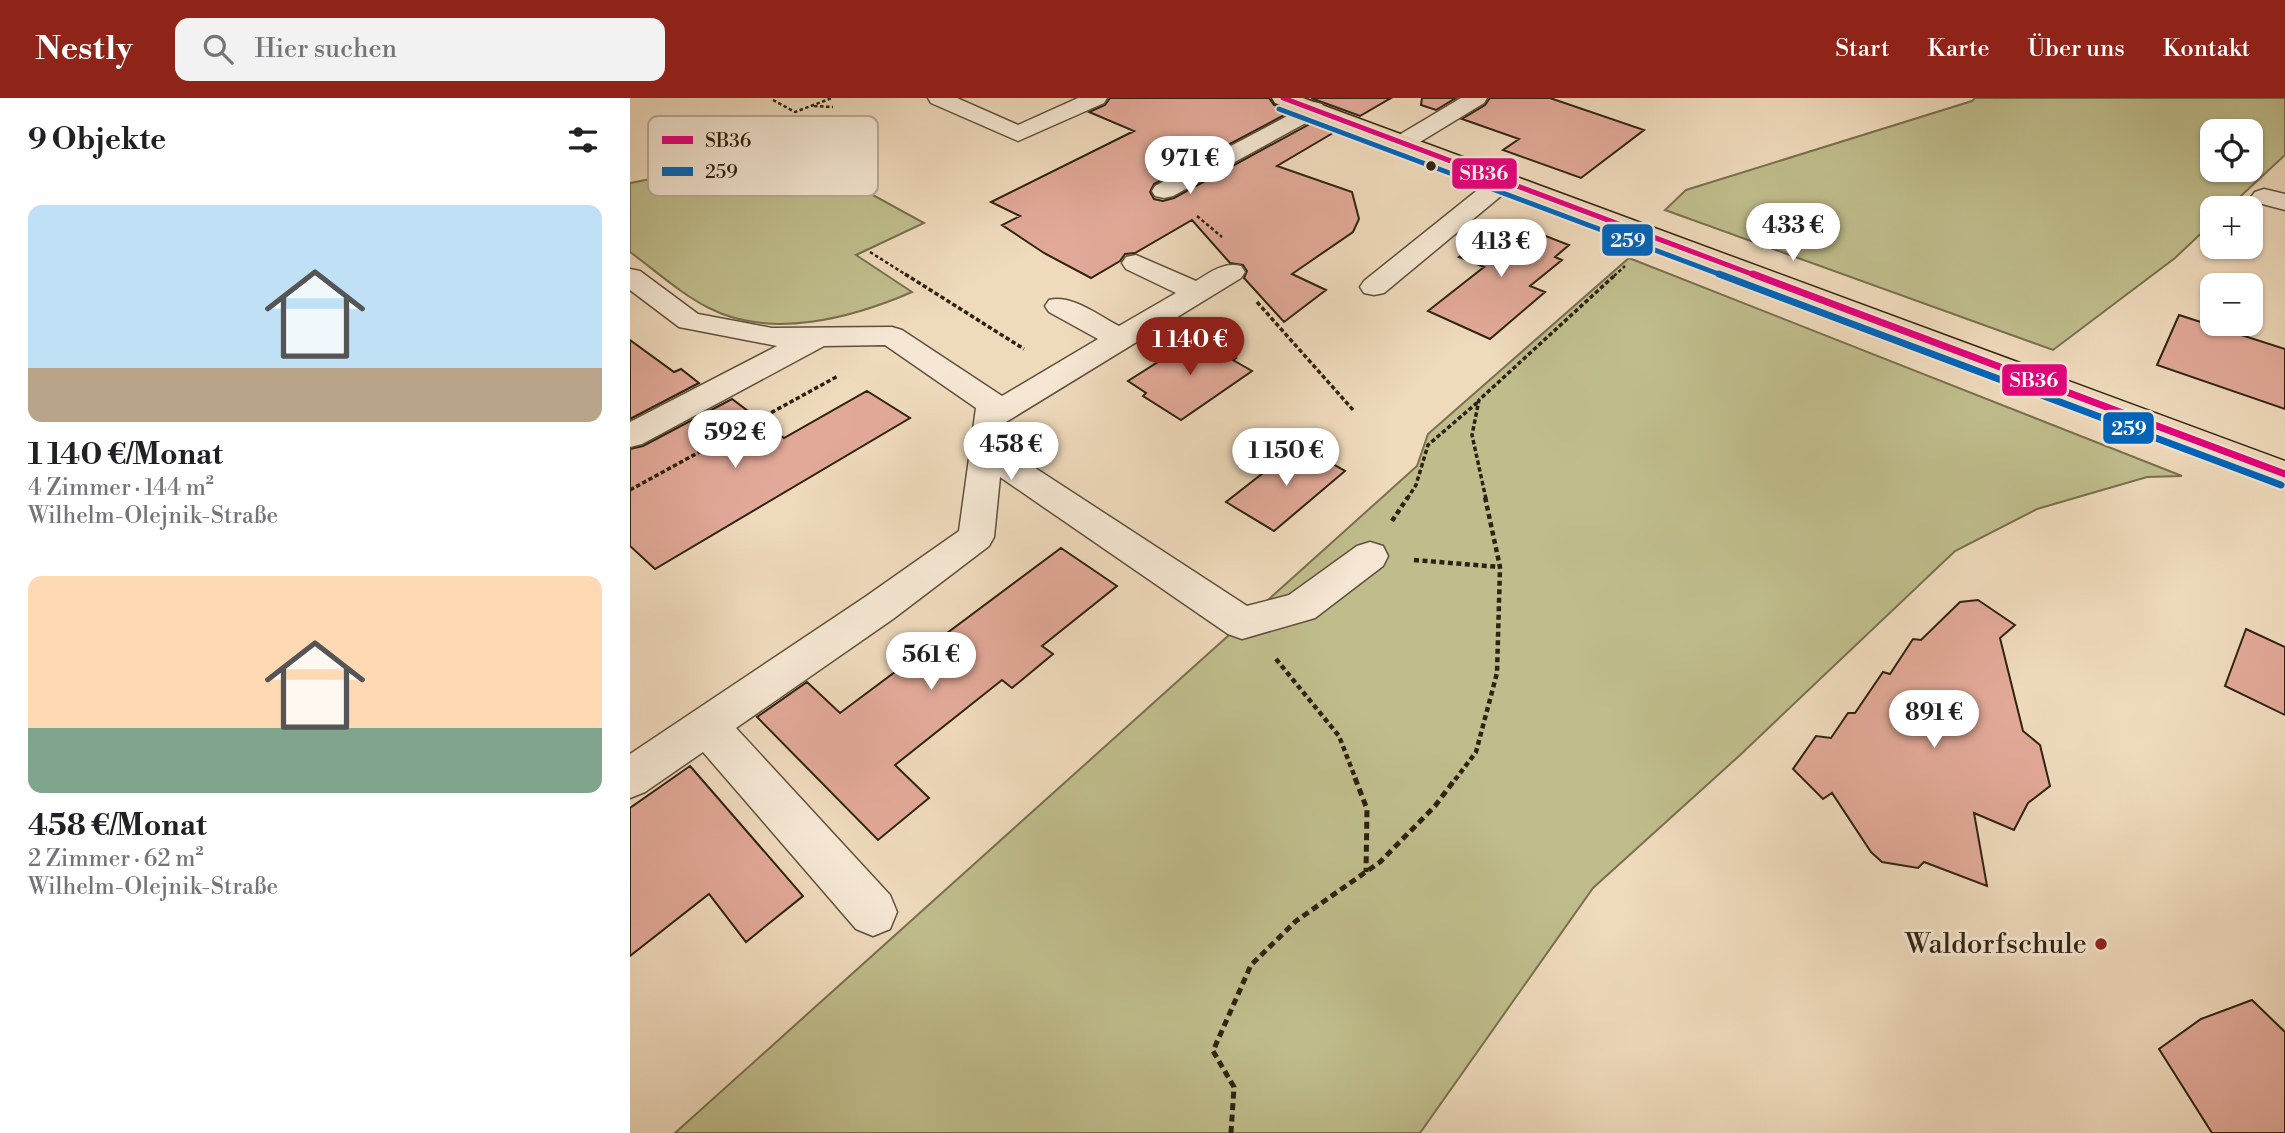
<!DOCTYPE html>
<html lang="de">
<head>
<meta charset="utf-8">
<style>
	:root { --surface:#fff; --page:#f2f2f2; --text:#202124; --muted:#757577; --accent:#8f2418 }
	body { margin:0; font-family:"Libre Bodoni",serif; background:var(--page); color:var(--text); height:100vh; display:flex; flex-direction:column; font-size:26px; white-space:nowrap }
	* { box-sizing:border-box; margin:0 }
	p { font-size:23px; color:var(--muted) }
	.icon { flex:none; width:38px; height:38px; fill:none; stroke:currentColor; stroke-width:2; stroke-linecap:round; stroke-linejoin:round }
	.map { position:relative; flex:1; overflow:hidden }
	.drawer { display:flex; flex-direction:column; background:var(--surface); width:630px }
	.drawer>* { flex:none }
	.fabs { position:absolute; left:1570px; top:21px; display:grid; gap:14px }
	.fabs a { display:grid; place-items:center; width:63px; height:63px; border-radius:14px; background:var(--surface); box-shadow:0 2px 5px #0004; font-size:35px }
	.price { position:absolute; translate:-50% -60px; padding:0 16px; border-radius:24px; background:#fff; color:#222; font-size:23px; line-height:46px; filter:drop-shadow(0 2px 4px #0008) }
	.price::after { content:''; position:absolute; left:50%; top:42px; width:21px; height:16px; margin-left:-10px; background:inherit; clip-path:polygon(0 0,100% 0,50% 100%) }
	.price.active { background:var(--accent); color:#fff }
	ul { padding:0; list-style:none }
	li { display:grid; align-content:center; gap:14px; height:371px; padding:0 28px }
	li span { display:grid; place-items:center; height:217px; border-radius:14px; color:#555 }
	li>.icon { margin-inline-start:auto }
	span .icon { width:126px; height:126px; fill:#fffc; stroke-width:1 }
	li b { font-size:30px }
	h2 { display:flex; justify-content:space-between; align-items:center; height:84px; padding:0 28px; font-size:30px }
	header { display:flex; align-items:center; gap:42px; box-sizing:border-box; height:98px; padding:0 35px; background:var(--accent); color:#fff }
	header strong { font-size:33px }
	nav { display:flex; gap:38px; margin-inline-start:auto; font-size:24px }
	.search { width:490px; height:63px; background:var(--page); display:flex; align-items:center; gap:18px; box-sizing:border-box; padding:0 24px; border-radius:14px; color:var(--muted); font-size:26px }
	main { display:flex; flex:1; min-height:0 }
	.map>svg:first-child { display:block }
	.green { fill:#c0bd8c; stroke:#78704f; stroke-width:2; fill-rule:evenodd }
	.building { fill:#e2a998; stroke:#2f2212; stroke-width:2 }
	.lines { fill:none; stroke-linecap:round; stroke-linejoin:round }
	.minor-casing { stroke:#5f503c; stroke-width:3 }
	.major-casing { stroke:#2f2212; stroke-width:3 }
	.path-far3 { stroke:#2f2212; stroke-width:2.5; stroke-dasharray:3.5 2.5; stroke-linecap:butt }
	.path-far2 { stroke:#2f2212; stroke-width:3.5; stroke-dasharray:4.5 2.5; stroke-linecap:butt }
	.path-far1 { stroke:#2f2212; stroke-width:4.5; stroke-dasharray:5 3.5; stroke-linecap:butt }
	.path { stroke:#2f2212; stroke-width:5; stroke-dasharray:7 4.5; stroke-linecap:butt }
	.minor { fill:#f5e7d3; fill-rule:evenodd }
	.major { fill:#efdabc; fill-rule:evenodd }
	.bus-1-far1-casing { stroke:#f5e7d3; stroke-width:9 }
	.bus-1-casing { stroke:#f5e7d3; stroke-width:11 }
	.bus-2-far1-casing { stroke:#f5e7d3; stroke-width:9 }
	.bus-2-casing { stroke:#f5e7d3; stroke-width:11 }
	.bus-1-far1 { stroke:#e5007d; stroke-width:5 }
	.bus-1 { stroke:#e5007d; stroke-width:7 }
	.bus-2-far1 { stroke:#0065bd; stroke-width:5 }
	.bus-2 { stroke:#0065bd; stroke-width:7 }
	.bus-dot { fill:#2f2212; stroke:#f5e7d3; stroke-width:2.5 }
	.poi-dot { fill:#8f2418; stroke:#f5e7d3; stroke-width:2.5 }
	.labels { text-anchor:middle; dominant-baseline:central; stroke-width:6; stroke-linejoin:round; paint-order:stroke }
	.near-poi-label { font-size:28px; fill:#2f2212; stroke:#f5e7d3; text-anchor:end }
	.key { fill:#f5e7d3; stroke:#baac99; stroke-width:2 }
	.key-label { font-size:19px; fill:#2f2212 }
	.line-badge { stroke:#f5e7d3; stroke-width:2.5 }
	.badge-label { font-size:19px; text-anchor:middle; font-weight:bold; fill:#fff }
</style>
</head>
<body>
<header>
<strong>Nestly</strong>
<div class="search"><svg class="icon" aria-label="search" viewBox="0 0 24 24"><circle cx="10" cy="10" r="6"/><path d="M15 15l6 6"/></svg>Hier suchen</div>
<nav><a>Start</a><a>Karte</a><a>Über uns</a><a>Kontakt</a></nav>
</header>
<main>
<section class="drawer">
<h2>9 Objekte<svg class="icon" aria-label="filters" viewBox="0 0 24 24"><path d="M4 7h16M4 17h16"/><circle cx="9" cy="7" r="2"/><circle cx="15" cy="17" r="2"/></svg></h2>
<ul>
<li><span style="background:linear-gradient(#bfe0f5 75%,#b9a48a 0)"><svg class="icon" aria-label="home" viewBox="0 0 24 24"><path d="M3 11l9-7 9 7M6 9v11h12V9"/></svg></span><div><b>1 140 €/Monat</b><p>4 Zimmer · 144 m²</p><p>Wilhelm-Olejnik-Straße</p></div></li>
<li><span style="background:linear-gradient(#ffd9b3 70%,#7fa58c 0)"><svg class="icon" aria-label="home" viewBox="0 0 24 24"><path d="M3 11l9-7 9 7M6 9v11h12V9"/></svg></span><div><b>458 €/Monat</b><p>2 Zimmer · 62 m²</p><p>Wilhelm-Olejnik-Straße</p></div></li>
</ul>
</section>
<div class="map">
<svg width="1655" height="1035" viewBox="0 0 1655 1035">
	<rect width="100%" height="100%" fill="#efdabc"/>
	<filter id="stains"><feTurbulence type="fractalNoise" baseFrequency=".00286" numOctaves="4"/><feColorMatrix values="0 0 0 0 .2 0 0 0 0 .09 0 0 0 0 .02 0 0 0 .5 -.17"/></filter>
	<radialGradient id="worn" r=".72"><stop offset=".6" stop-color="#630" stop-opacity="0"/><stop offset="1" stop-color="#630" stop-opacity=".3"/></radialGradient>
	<path class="green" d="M 1345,0 L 1655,0 L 1655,57 L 1598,110 L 1582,110 L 1582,125 L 1545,160 L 1423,252 L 1035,112 L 1056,92 L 1342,3 ZM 1620,33 L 1620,72 L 1582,72 L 1582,33 Z
		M 144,40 L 184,59 L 208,78 L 294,125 L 226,157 L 282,194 C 222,220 141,242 79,210 C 51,196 26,173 0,154 L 0,85 C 50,77 95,54 144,40 Z
		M 999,160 L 1552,378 L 1517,379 L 1407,411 L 1325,453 L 1109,658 L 963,790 L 790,1035 L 45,1035 L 787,368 L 798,336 Z"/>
	<path class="building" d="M 480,0 L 639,0 L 644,7 L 660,14 L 524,86 L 520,94 L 524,101 L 533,103 L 544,100 L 685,23 L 708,32 L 647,68 L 722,94 L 729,121 L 723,134 L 662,176 L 696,192 L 654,224 L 614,180 L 617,173 L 613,167 L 600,165 L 562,122 L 505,155 L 495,156 L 490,163 L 461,180 L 414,155 L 372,127 L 390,118 L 361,104 L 504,33 L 459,14 L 475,7 Z
		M 681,0 L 761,0 L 730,18 Z
		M 792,0 L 826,0 L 806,12 L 791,7 Z
		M 860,0 L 920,0 L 1014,32 L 951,80 L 873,52 L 889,41 L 832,21 L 855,7 Z
		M 877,123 L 939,147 L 925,159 L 932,162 L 900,188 L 915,194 L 860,241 L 798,213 L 854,169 L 829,159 Z
		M 1549,217 L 1655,251 L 1655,311 L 1527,267 Z
		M 569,238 L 606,260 L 603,262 L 622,273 L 551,322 L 513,298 L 516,295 L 498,283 Z
		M 0,242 L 44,274 L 51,271 L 69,285 L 0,321 Z
		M 237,293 L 280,320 L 25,471 L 0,448 L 0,351 L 13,348 L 102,301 L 154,340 Z
		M 669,347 L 715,373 L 644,433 L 596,404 Z
		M 431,450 L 487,488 L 412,548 L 423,556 L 382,590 L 372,582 L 265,667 L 299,700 L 248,742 L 127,619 L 177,584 L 210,615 Z
		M 1348,502 L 1385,527 L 1370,540 L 1393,633 L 1410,647 L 1420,688 L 1398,705 L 1384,732 L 1344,715 L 1357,788 L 1294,764 L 1288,770 L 1252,764 L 1241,754 L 1202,695 L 1193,701 L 1163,671 L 1186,638 L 1201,640 L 1218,615 L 1225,615 L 1253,574 L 1260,576 L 1283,541 L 1291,542 L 1330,504 Z
		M 1616,531 L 1655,549 L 1655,617 L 1595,588 Z
		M 60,668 L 173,798 L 116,844 L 79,796 L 0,858 L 0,710 Z
		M 1622,902 L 1655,934 L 1655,1035 L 1582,1035 L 1529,951 L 1571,921 Z"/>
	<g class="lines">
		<g class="minor-casing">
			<path id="minor" d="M 298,0 L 327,0 L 388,27 L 448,0 L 477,0 L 474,5 L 388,43 L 301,5 Z
				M 831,0 L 857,0 L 854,5 L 780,50 L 764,50 L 760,45 L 764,40 Z
				M 684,4 L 692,6 L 695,11 L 692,16 L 543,98 L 534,100 L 525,98 L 522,93 L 525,88 Z
				M 874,76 L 883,78 L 886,83 L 883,88 L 754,195 L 744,197 L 734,195 L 730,189 L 734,183 L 865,78 Z
				M 1634,91 L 1655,96 L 1655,112 L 1625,104 L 1621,99 L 1625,94 Z
				M 506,157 L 566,183 C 581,174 593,164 611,168 L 615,174 L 611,180 L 376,324 L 373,349 L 617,508 L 659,497 L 727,448 L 740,444 L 753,448 L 758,458 L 753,468 L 685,520 L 612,541 L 598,536 L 370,379 L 364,439 L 359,448 L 263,521 L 106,630 L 260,797 L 267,814 L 260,831 L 243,838 L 226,831 L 73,654 L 15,694 L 0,700 L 0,656 L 235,499 L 329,433 L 346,310 L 255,247 L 194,248 L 12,346 L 0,349 L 0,324 L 147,248 L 49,229 L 0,192 L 0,171 L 10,173 L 68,216 L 142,230 L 262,229 L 272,232 L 372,298 L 468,241 L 419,214 L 415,208 L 419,202 C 442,196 469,218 489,228 L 546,195 L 496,171 L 492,165 L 496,159 Z"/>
		</g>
		<g class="major-casing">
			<path id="major" d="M 642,0 L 673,0 L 1655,363 L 1655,388 L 645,5 Z"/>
		</g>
		<path class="path-far3" d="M 143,2 L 165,14 L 202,0
			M 184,8 L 203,9
			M 567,118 L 592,139
			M 240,154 L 278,178
			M 984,178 L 995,168"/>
		<path class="path-far2" d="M 275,176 L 394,251
			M 627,204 L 724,313
			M 0,392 L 208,278
			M 777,401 L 786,387 L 798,347 L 849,303
			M 856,401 L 842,337 L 849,302 L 986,176"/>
		<path class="path-far1" d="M 762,423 L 778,399
			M 784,462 L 870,469
			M 646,561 L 709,638 L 726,682
			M 825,682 L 846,654 L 867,575 L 870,469 L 855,399"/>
		<path class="path" d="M 725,680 L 737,711 L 736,774
			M 601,1035 L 604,989 L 583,953 L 621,867 L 666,823 L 750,764 L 805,708 L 826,680"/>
		<use href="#minor" class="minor"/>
		<use href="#major" class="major"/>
		<g class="bus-1-far1-casing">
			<path id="bus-1-far1" d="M 653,0 L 1127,178"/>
		</g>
		<g class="bus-1-casing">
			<path id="bus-1" d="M 1123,176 L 1655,376"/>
		</g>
		<g class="bus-2-far1-casing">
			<path id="bus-2-far1" d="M 649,11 L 1094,178"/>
		</g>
		<g class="bus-2-casing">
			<path id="bus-2" d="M 1089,176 L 1651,387"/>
		</g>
		<use href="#bus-1-far1" class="bus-1-far1"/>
		<use href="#bus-1" class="bus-1"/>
		<use href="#bus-2-far1" class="bus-2-far1"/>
		<use href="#bus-2" class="bus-2"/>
	</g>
	<circle class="bus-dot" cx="801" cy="68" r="6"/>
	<circle class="poi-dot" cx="1471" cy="846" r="7"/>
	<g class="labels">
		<g class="near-poi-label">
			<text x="1457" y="846">Waldorfschule</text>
		</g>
	</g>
	<rect x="18" y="18" width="230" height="80" rx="10" class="key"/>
	<rect x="32" y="38" width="31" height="8" fill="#e5007d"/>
	<rect x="32" y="69" width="31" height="9" fill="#0065bd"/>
	<g class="key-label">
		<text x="75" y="49">SB36</text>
		<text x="75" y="80">259</text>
	</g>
	<g class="line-badge">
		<rect x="821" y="59" width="67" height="33" rx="7" fill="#e5007d"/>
		<rect x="971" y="125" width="53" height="34" rx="7" fill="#0065bd"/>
		<rect x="1371" y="265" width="67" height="34" rx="7" fill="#e5007d"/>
		<rect x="1472" y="313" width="53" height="34" rx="7" fill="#0065bd"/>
	</g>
	<g class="badge-label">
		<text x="854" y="82">SB36</text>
		<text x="998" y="149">259</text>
		<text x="1404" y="289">SB36</text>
		<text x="1499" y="337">259</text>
	</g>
	<rect width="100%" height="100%" filter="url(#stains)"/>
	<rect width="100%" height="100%" fill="url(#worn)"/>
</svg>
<div class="fabs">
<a><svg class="icon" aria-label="locate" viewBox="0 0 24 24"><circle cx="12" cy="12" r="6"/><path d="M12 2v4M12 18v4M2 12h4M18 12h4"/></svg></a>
<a>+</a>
<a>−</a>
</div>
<b class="price" style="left:560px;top:98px">971 €</b>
<b class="price" style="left:1163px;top:165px">433 €</b>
<b class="price" style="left:871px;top:181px">413 €</b>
<b class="price active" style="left:560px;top:279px">1 140 €</b>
<b class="price" style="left:105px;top:372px">592 €</b>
<b class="price" style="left:381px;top:384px">458 €</b>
<b class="price" style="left:656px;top:390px">1 150 €</b>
<b class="price" style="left:301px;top:594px">561 €</b>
<b class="price" style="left:1304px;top:652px">891 €</b>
</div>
</main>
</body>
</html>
